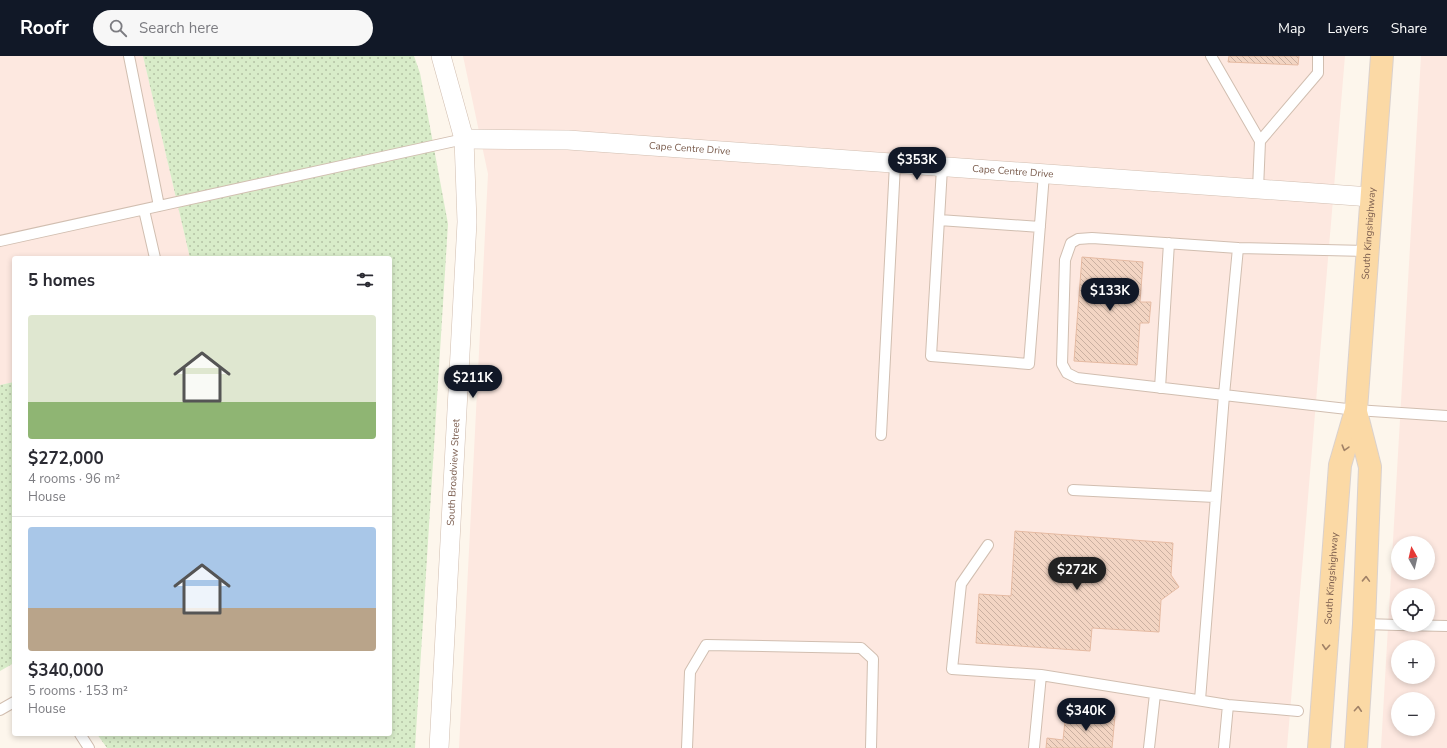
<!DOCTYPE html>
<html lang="en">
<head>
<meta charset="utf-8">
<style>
	:root { --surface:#fff; --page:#f7f7f7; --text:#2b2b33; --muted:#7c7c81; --line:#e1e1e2; --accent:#111827 }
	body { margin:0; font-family:"Nunito Sans",sans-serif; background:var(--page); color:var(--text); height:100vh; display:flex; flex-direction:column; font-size:15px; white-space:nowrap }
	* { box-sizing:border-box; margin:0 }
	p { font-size:13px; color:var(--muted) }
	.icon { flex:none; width:22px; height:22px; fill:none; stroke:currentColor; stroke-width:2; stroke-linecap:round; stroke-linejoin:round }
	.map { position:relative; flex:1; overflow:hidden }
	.side { position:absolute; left:12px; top:200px; width:380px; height:480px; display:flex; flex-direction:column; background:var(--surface); border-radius:4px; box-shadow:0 2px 6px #0003 }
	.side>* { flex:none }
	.needle { width:26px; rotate:352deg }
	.buttons { position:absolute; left:1391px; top:480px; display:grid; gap:8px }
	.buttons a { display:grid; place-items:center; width:44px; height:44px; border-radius:50%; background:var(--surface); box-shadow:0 2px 6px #0003; font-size:20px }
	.price { position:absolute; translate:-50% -34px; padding:0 9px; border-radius:14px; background:var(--accent); color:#fff; font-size:13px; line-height:26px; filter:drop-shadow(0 1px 2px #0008) }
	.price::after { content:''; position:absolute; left:50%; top:24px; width:12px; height:9px; margin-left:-6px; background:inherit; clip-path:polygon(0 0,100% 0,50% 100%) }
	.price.selected { background:#222; color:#fff }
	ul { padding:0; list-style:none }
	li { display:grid; align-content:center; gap:8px; height:212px; padding:0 16px }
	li+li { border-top:1px solid var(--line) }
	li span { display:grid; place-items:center; height:124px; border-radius:4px; color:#555 }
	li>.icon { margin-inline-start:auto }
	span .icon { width:72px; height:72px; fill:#fffc; stroke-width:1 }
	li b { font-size:17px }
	h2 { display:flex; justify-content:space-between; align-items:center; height:48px; padding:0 16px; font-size:17px }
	header { display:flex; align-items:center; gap:24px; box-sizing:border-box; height:56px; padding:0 20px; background:var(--accent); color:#fff }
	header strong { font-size:19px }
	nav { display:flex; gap:22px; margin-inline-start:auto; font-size:14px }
	.search { width:280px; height:36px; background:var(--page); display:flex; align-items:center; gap:10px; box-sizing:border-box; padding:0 14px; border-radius:22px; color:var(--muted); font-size:15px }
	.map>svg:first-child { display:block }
	.commercial { fill:#fde8e0; fill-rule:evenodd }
	.grass { fill:url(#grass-dots) }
	.building { fill:url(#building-back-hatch); stroke:#e6bba3 }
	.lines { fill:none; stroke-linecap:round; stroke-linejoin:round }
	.lane-casing { stroke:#d1beb0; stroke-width:12 }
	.street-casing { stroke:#d1beb0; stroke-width:20 }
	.primary-casing { stroke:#dad1cd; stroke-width:24 }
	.lane { stroke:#fff; stroke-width:10 }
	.street { stroke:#fff; stroke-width:19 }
	.primary { stroke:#fbd9a5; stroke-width:22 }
	.oneway { stroke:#a18267 }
	.labels { text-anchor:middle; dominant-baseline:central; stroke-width:3.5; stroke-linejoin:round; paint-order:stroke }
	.street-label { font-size:10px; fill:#7a5c4d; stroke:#fffaf3 }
</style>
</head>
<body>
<header>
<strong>Roofr</strong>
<div class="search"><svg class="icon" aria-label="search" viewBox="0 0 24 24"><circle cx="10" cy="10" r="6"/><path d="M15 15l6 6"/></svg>Search here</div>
<nav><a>Map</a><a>Layers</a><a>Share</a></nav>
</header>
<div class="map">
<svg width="1447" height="692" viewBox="0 0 1447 692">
	<defs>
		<pattern id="grass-dots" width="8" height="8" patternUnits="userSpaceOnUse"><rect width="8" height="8" fill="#d8ecc9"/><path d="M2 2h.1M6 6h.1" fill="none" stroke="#b4c2a5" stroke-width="1.8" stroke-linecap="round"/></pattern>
		<pattern id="building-back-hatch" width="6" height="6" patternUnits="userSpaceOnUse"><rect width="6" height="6" fill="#f3d5c3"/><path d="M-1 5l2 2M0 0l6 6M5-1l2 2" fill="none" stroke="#cab0a1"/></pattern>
	</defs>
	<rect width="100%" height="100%" fill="#fdf6ec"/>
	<path class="commercial" d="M 0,0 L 143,0 L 190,202 L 14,202 L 14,326 L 0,329 Z
		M 463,0 L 1345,0 L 1287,692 L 459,692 L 488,118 Z
		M 1421,0 L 1447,0 L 1447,692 L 1381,692 ZM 1398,487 L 1428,487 L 1428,517 L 1398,517 ZM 1398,539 L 1428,539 L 1428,569 L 1398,569 ZM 1398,591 L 1428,591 L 1428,621 L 1398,621 ZM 1398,643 L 1428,643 L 1428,673 L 1398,673 Z"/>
	<path class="grass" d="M 143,0 L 414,0 L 420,17 L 448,168 L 415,692 L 107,692 L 97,678 L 390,678 L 390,202 L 190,202 Z
		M 14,326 L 14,607 L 0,615 L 0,329 Z"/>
	<path class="building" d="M 1229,0 L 1299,0 L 1298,9 L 1228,6 Z
		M 1082,201 L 1143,206 L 1140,246 L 1151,246 L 1149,267 L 1140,267 L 1137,309 L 1074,305 Z
		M 1015,475 L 1173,487 L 1171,519 L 1179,531 L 1161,544 L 1159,576 L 1092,572 L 1090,595 L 976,587 L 979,538 L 1011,540 Z
		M 1066,655 L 1115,660 L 1112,692 L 1046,692 L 1047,682 L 1063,684 Z"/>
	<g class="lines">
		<g class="lane-casing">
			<path id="lane" d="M 129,0 L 159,150
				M 1211,0 L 1260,85 L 1258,133
				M 1260,85 L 1318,17 L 1318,0
				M 942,112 L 931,300 L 1029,308 L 1044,118
				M 144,154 L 155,202
				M 939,164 L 1040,171
				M 0,185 L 464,83
				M 1238,192 L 1224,339 L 1077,322 L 1067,317 L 1062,308 L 1065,204 L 1071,187 L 1078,183 L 1092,182 L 1238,192 L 1367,195
				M 1160,332 L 1169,187
				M 881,379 L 895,108
				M 1073,434 L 1215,441
				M 988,489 L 961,528 L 952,613 L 1041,619 L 1228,649 L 1298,655
				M 1364,568 L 1398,569
				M 1399,569 L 1447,570
				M 1200,644 L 1224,339 L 1356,354 L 1447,360
				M 0,654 L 14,646
				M 80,678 L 89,692
				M 687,692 L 690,616 L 706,589 L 861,592 L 873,603 L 871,692
				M 1034,692 L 1041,619
				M 1149,692 L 1155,638
				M 1224,692 L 1228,649"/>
		</g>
		<g class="street-casing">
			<g id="street">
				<path id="s1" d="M 464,83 L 568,84 L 1371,141"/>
				<path id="s2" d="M 439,692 L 467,166 L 464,83 L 441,0"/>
			</g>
		</g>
		<g class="primary-casing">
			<g id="primary">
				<path id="s3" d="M 1319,692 L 1340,409 L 1356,354 L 1382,0"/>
				<path d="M 1356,692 L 1364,568 L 1370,411 L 1356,356"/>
			</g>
		</g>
		<use href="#lane" class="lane"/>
		<use href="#street" class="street"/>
		<use href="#primary" class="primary"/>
	</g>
	<defs><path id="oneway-chevron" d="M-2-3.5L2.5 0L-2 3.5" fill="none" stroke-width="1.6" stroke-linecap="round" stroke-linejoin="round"/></defs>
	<g class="oneway">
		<use href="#oneway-chevron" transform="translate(1345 392) rotate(106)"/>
		<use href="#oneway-chevron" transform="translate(1366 523) rotate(-88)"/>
		<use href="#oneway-chevron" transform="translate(1326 591) rotate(94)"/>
		<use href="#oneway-chevron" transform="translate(1358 653) rotate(-86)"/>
	</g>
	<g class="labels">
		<g class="street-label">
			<text stroke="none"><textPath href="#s1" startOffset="226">Cape Centre Drive</textPath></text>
			<text stroke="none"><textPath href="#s1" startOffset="550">Cape Centre Drive</textPath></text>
			<text stroke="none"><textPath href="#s3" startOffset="518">South Kingshighway</textPath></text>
			<text stroke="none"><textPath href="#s2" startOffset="276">South Broadview Street</textPath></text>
			<text stroke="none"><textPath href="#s3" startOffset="170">South Kingshighway</textPath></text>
		</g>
	</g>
</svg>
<div class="buttons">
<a><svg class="needle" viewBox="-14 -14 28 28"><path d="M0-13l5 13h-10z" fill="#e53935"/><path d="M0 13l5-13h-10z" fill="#7c7c81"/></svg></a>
<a><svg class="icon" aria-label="locate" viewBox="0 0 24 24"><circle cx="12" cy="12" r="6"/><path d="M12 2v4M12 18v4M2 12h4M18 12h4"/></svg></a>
<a>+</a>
<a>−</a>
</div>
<b class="price" style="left:917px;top:125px">$353K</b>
<b class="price" style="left:1110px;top:256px">$133K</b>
<b class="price" style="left:473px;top:343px">$211K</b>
<b class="price selected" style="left:1077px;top:535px">$272K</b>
<b class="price" style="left:1086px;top:676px">$340K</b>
<section class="side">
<h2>5 homes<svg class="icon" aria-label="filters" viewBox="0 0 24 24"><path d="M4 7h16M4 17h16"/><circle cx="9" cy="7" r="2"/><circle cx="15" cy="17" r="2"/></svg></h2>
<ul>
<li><span style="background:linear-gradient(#dfe7d0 70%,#8fb573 0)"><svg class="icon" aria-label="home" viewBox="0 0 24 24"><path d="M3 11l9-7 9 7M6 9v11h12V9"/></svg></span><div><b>$272,000</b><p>4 rooms · 96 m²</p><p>House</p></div></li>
<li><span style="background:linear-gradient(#a9c7e8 65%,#b9a48a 0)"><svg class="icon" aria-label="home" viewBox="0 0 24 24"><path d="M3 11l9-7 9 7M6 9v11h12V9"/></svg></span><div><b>$340,000</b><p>5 rooms · 153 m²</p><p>House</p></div></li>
</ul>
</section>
</div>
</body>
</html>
